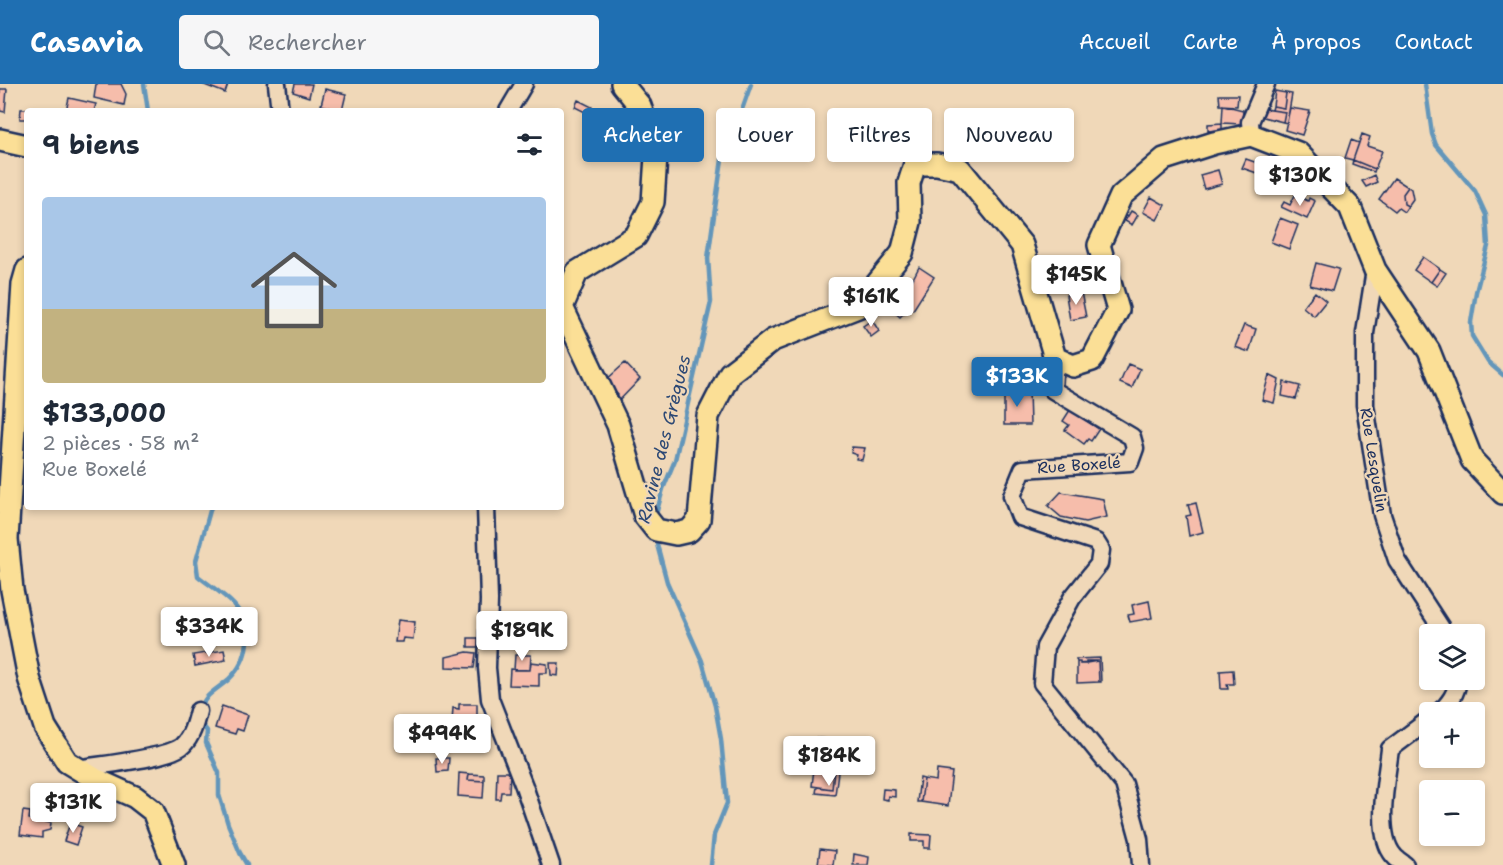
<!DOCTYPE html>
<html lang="fr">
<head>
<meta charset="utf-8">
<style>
	:root { --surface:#fff; --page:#f6f6f7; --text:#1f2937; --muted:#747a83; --accent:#1f6fb2 }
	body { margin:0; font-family:"Shantell Sans",sans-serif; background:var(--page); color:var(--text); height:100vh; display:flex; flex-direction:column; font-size:22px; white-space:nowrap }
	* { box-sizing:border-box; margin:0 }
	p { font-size:20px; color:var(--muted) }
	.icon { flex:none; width:33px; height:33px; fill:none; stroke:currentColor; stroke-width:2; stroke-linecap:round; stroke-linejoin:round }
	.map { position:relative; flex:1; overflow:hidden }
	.details { position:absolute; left:24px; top:24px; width:540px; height:402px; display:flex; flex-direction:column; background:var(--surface); border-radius:6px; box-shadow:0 3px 9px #0003 }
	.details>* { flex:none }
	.hud { position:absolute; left:582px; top:24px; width:570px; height:54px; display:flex; gap:12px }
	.controls { position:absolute; left:1419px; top:540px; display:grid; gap:12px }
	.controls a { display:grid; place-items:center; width:66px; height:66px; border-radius:6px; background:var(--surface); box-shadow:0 3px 9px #0003; font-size:30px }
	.price { position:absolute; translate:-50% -51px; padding:0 14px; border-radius:6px; background:#fff; color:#222; font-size:20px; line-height:39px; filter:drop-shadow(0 2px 3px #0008) }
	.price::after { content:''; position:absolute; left:50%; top:36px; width:18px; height:14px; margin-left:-9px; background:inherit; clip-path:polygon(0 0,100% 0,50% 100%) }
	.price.on { background:var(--accent); color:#fff }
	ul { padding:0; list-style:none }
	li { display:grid; align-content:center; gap:12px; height:318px; padding:0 18px }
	li span { display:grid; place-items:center; height:186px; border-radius:6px; color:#555 }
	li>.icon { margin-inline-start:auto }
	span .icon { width:108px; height:108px; fill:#fffc; stroke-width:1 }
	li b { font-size:26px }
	h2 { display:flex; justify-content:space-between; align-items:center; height:72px; padding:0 18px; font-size:26px }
	.chip { padding:0 21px; border-radius:6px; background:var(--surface); box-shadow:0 3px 9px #0003; font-size:21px; line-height:54px }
	.chip.on { background:var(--accent); color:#fff }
	header { display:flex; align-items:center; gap:36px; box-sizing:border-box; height:84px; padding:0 30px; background:var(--accent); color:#fff }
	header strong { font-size:28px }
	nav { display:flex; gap:33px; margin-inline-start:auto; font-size:21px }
	.search { width:420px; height:54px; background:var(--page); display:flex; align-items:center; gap:15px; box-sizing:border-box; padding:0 21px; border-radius:6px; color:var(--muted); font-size:22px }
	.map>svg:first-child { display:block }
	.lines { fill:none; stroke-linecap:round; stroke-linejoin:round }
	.stream { stroke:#6496ba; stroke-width:4.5 }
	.building { fill:#f6bdab; stroke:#1b2f5e; stroke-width:1.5 }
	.minor-casing { stroke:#1b2f5e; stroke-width:21 }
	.major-casing { stroke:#1b2f5e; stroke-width:26 }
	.minor { stroke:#f0d8b8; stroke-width:16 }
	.major { stroke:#fbdf96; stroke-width:21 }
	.labels { text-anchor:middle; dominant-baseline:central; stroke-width:4.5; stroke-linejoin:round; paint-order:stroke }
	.street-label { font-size:16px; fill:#1b2f5e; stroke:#f0d8b8 }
	.water-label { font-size:18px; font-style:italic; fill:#2d4975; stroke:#f0d8b8 }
</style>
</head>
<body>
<header>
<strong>Casavia</strong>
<div class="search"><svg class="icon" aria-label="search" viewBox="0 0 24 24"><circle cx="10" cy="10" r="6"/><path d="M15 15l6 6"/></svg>Rechercher</div>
<nav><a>Accueil</a><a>Carte</a><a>À propos</a><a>Contact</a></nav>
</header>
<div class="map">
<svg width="1503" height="781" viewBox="0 0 1503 781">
	<rect width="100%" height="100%" fill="#f0d8b8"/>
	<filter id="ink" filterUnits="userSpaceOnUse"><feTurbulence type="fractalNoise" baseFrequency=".0167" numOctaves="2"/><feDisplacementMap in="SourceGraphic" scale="12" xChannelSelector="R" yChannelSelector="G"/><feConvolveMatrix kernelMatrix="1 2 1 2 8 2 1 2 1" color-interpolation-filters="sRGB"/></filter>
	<g filter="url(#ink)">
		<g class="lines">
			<path class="stream" d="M 144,0 L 148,27
				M 1425,0 L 1432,50 L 1436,61 L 1475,107 L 1486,131 L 1488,162 L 1476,208 L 1471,238 L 1472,252 L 1488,278 L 1503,291
				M 655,434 L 663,405 L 675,376 L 711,218 L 708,174 L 722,75 L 734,48 L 751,0
				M 655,453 L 667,498 L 702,577 L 715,622 L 721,655 L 727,719 L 714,751 L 711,781
				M 201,624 C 205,610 218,605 229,595 C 250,575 254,543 234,521 C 224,510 209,501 198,492 L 196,477 L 211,423
				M 200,638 L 207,647 L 206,659 L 219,689 L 219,711 L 228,740 L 240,769 L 247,781"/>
		</g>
		<path class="building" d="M 96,0 L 121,0 L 126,10 L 124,21 L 94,14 Z
			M 202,0 L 228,0 L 225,9 Z
			M 295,0 L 312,0 L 309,13 L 293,8 Z
			M 0,5 L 7,5 L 5,28 L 0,27 Z
			M 325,5 L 346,10 L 342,27 L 321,21 Z
			M 1275,7 L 1286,9 L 1284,24 L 1273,22 Z
			M 1286,9 L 1292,10 L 1287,39 L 1283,38 L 1285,28 L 1272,26 L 1273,22 L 1284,24 Z
			M 1219,11 L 1238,11 L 1237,22 L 1220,21 Z
			M 69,14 L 96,20 L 94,27 L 66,27 Z
			M 578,16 L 592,23 L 589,30 L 575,23 Z
			M 1223,21 L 1243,26 L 1242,40 L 1222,39 Z
			M 1290,24 L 1310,27 L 1302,51 L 1285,46 Z
			M 21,25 L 40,25 L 40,27 L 27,27 L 27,35 L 20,35 Z
			M 1264,25 L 1285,28 L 1283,38 L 1263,33 Z
			M 1013,35 L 1017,57 L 1002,60 L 998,39 Z
			M 1222,39 L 1222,46 L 1208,47 L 1208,40 Z
			M 1362,50 L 1370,53 L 1367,62 L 1382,67 L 1375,85 L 1353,76 Z
			M 1351,56 L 1359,59 L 1353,76 L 1345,74 Z
			M 1246,75 L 1269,83 L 1266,92 L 1242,84 Z
			M 1353,76 L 1375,85 L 1374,88 L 1352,80 Z
			M 1218,86 L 1222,100 L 1204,105 L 1200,91 Z
			M 1374,91 L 1377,98 L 1366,103 L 1362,97 Z
			M 1394,94 L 1408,103 L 1403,110 L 1404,120 L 1408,122 L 1404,128 L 1398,124 L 1395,127 L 1379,115 Z
			M 1408,103 L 1411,105 L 1413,115 L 1408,122 L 1404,120 L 1403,110 Z
			M 1295,111 L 1308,117 L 1309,114 L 1315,117 L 1307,135 L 1281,123 L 1284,118 L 1290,121 Z
			M 1151,113 L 1165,121 L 1157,136 L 1143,128 Z
			M 1131,127 L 1138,131 L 1132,141 L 1125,137 Z
			M 1280,134 L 1298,141 L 1289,165 L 1271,158 Z
			M 1423,173 L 1440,185 L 1431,198 L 1414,186 Z
			M 1316,179 L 1339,185 L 1332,207 L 1310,201 Z
			M 919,183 L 934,193 L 913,226 L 901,218 Z
			M 1440,185 L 1446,189 L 1437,202 L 1431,198 Z
			M 1081,208 L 1086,233 L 1070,236 L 1066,211 Z
			M 1315,208 L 1326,217 L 1314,232 L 1303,223 Z
			M 898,217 L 908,225 L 900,233 L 891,225 Z
			M 872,236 L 879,247 L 871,253 L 863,242 Z
			M 1244,241 L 1256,245 L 1249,268 L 1235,263 Z
			M 625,279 L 640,295 L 616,320 L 612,316 L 618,311 L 605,297 Z
			M 1128,280 L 1140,285 L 1132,304 L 1120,299 Z
			M 1269,291 L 1279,296 L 1274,319 L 1262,316 Z
			M 1284,298 L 1300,302 L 1296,315 L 1282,312 Z
			M 1029,306 L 1030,341 L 1004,341 L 1004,307 Z
			M 1070,326 L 1099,345 L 1091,357 L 1088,355 L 1084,360 L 1065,346 L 1069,341 L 1063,337 Z
			M 852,363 L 865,364 L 862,376 L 856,375 L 857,371 L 851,369 Z
			M 1061,408 L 1103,415 L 1107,433 L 1085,438 L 1061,433 L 1048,422 Z
			M 1196,419 L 1203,448 L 1189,452 L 1186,432 L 1191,431 L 1188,421 Z
			M 1149,517 L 1152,534 L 1130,538 L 1128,531 L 1134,530 L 1132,521 Z
			M 226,534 L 227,541 L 235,541 L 236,554 L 229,555 L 228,551 L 209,553 L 207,536 Z
			M 398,536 L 415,538 L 413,555 L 403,554 L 402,558 L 395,558 Z
			M 468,554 L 479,554 L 479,563 L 468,563 Z
			M 224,566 L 226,576 L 195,582 L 193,571 Z
			M 467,568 L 476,569 L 474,584 L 446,583 L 446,573 Z
			M 515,571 L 531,571 L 530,586 L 514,586 Z
			M 1100,574 L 1101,598 L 1099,598 L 1098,577 L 1080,580 L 1080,578 L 1077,578 L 1076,575 Z
			M 1086,577 L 1098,577 L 1099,598 L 1077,599 L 1077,578 L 1080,578 L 1080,580 L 1086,580 Z
			M 531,578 L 547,580 L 547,589 L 539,589 L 539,602 L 509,601 L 510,585 L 530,586 Z
			M 550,579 L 559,579 L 558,592 L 551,591 Z
			M 1233,586 L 1234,600 L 1227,600 L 1228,605 L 1221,605 L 1220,587 Z
			M 459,620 L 477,620 L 477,637 L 452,638 L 453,624 L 459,625 Z
			M 222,622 L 248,631 L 243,647 L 237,645 L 235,650 L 215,644 Z
			M 810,654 L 832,655 L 832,677 L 810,677 Z
			M 436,674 L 449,674 L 448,687 L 437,688 Z
			M 814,684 L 834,687 L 832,705 L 812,702 Z
			M 937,686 L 952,688 L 948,722 L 921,718 L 924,695 L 936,697 Z
			M 834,687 L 838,688 L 835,711 L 816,709 L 817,703 L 832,705 Z
			M 497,688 L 510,688 L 509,708 L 501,708 L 500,715 L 496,715 Z
			M 459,689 L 469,690 L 468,696 L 484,697 L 483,714 L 458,712 Z
			M 469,690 L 484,691 L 484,697 L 468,696 Z
			M 920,694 L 924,695 L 921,718 L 917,718 Z
			M 883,705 L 895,706 L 895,713 L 888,712 L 888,716 L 882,715 Z
			M 23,727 L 30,728 L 29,735 L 51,739 L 50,746 L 42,748 L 42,754 L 20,751 Z
			M 70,739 L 82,743 L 76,761 L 64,757 Z
			M 911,750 L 931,751 L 930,764 L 924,764 L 924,757 L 911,757 Z
			M 820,765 L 835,767 L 833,781 L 818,780 Z
			M 854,770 L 869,773 L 868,781 L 853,781 Z"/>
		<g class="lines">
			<g class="minor-casing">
				<path id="minor" d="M 277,0 L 280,27
					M 508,27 L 524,0
					M 1251,51 L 1250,38 L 1266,0
					M 1375,186 L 1365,249 L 1365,321 L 1382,431 L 1397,476 L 1445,550
					M 1055,274 L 1053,306 L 1132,353 L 1135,364 L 1130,378 L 1023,385 L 1012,412 L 1020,433 L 1096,458 L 1101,466 L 1099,480 L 1072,514 L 1045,563 L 1042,599 L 1124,700 L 1139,755 L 1141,781
					M 486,423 L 489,516 L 487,584 L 490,615 L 524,702 L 551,781
					M 1439,628 C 1449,621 1457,608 1458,596
					M 78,685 C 99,681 171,674 183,661 C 192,652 195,639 198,627
					M 1405,781 C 1402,778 1397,776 1394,772 C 1374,749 1387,693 1390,665 L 1430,635"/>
			</g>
			<g class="major-casing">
				<path id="major" d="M 622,0 L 640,22 L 656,72 L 653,118 L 636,152 L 577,188 L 562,223 L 618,341 L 645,432 L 656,446 L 676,450 L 689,447 L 699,436 L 708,332 L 730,289 L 773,256 L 858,223 L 902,169 L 910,138 L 909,99 L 915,80 L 937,80 L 960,85 L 1022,161 L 1055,274 L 1073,282 L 1092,276 L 1118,226 L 1099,161 L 1121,112 L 1164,75 L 1214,59 L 1251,51 L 1298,69 L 1350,123 L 1375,186 L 1429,267 L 1472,376 L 1503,409
					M 0,56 L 27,62
					M 27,186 L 23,200 L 7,455 L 12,506 L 29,594 L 45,643 L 67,678 L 95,695 L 135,713 L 153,727 L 174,781"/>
			</g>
			<use href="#minor" class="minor"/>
			<use href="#major" class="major"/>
		</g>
	</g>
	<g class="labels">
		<g class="street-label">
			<text transform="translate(1374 376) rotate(81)">Rue Lesquelin</text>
			<text transform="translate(1079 381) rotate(-4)">Rue Boxelé</text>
		</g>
		<g class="water-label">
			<text transform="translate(664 355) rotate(-76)">Ravine des Grègues</text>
		</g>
	</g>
</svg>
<div class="controls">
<a><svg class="icon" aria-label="layers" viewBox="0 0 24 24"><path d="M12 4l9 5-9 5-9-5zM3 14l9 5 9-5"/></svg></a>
<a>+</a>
<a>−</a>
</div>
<b class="price" style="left:1300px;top:123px">$130K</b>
<b class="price" style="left:1076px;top:222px">$145K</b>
<b class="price" style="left:871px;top:244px">$161K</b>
<b class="price on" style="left:1017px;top:324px">$133K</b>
<b class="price" style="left:209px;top:574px">$334K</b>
<b class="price" style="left:522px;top:578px">$189K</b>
<b class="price" style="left:442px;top:681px">$494K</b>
<b class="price" style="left:829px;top:703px">$184K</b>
<b class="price" style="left:73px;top:750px">$131K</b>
<div class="hud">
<a class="chip on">Acheter</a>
<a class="chip">Louer</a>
<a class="chip">Filtres</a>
<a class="chip">Nouveau</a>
</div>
<section class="details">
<h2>9 biens<svg class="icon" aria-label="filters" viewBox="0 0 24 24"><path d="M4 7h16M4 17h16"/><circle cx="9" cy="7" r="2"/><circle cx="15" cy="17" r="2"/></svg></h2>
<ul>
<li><span style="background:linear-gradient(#a9c7e8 60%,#c2b280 0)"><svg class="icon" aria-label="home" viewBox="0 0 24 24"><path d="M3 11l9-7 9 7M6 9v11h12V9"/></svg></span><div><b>$133,000</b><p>2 pièces · 58 m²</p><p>Rue Boxelé</p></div></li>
</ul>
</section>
</div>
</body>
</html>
